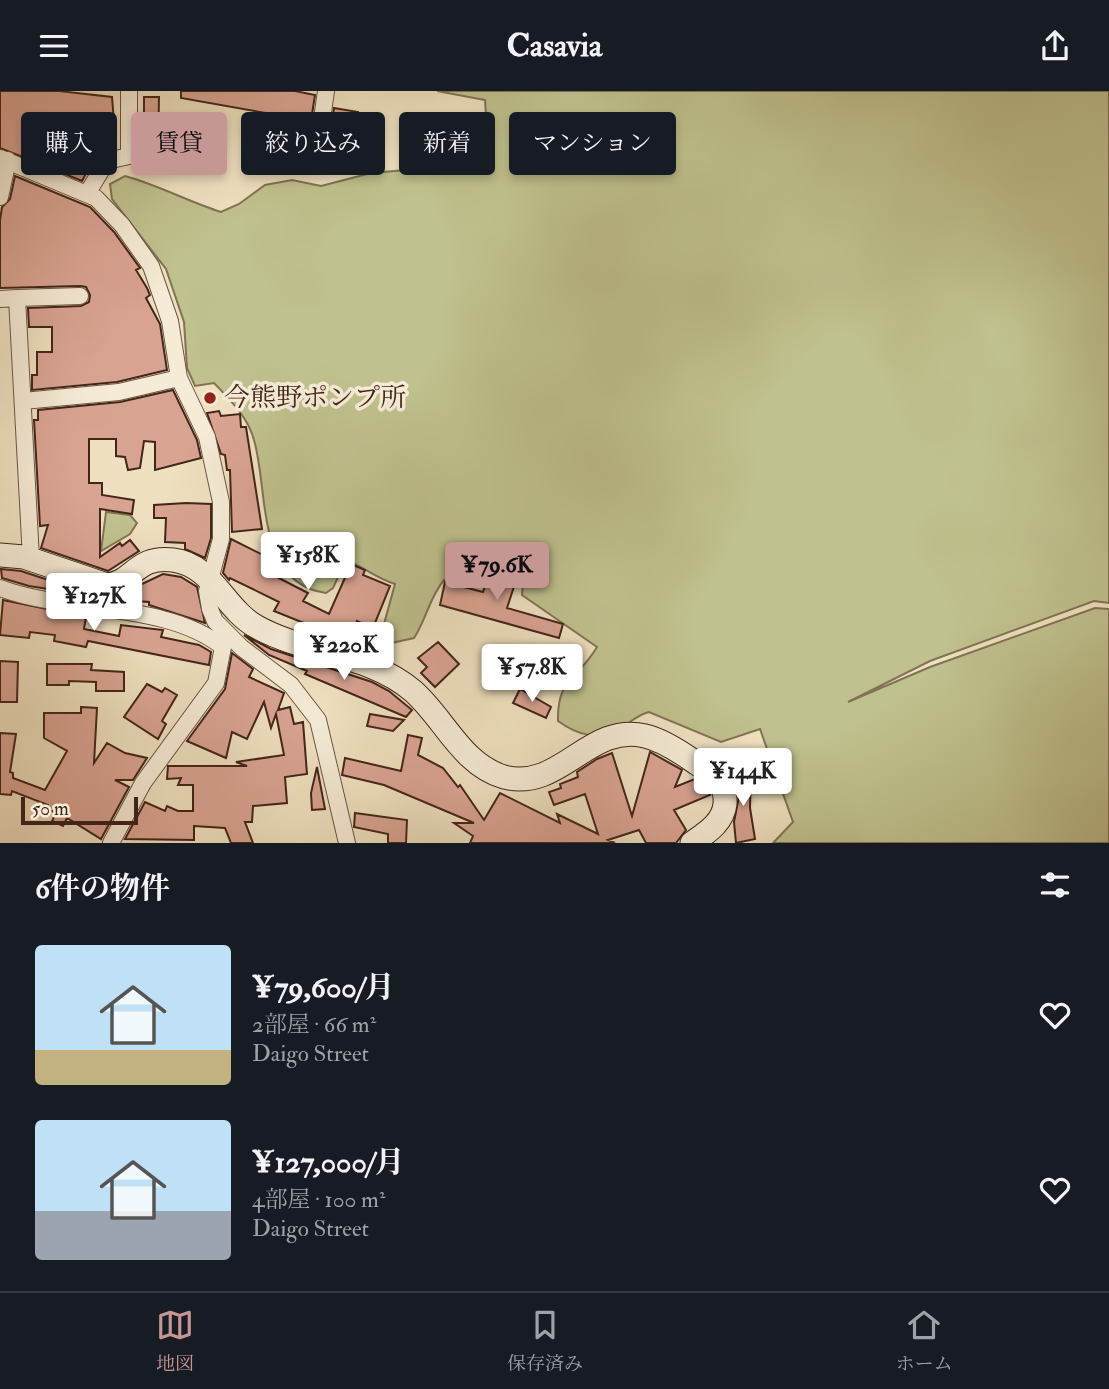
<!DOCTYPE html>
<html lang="ja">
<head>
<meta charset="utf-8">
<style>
	:root { --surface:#171b24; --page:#20242c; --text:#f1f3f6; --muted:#9ea1a6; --line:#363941; --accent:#c59692 }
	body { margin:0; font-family:"IM FELL Double Pica","Noto Serif JP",serif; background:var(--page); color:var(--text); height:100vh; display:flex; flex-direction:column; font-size:26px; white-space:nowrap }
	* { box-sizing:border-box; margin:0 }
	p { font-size:23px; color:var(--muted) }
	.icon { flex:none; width:38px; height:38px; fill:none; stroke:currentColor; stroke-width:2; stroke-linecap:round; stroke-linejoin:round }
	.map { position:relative; height:752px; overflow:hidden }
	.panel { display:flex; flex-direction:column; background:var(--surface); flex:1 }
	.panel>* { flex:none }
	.top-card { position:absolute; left:21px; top:21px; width:700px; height:63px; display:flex; gap:14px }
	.scale { position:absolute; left:21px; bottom:18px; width:117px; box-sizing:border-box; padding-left:7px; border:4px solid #432519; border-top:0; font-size:19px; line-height:24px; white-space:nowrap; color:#432519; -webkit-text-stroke:5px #f5ebd6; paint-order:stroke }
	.price { position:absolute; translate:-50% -60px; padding:0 16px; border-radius:7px; background:#fff; color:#222; font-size:23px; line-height:46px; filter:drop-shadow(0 2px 4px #0008) }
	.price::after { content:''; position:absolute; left:50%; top:42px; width:21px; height:16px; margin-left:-10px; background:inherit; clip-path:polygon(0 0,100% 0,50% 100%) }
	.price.active { background:var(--accent); color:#111 }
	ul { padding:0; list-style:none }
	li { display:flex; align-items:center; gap:21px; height:175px; padding:0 35px }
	li span { display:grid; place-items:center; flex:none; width:196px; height:140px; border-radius:7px; color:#555 }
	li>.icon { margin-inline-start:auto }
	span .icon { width:84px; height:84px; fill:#fffc; stroke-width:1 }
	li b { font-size:30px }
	h2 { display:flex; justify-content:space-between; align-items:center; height:84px; padding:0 35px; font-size:30px }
	.pill { padding:0 24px; border-radius:7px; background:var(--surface); box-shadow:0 4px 10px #0003; font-size:24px; line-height:63px }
	.pill.active { background:var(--accent); color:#111 }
	header { display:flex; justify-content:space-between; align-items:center; height:91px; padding:0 35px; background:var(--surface); font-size:32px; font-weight:700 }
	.tab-bar { display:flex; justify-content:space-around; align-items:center; height:98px; border-top:2px solid var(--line); background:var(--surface); font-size:19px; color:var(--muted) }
	.tab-bar a { display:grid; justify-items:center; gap:4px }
	.tab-bar .active { color:var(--accent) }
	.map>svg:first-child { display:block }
	.green { fill:#bfc18e; stroke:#817354; stroke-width:2 }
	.building { fill:#d9a392; stroke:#432519; stroke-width:2 }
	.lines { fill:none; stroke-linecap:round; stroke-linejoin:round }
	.minor-casing { stroke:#6e5443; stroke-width:18 }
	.secondary-casing { stroke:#432519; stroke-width:25 }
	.minor { stroke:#f5ebd6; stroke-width:16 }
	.secondary { stroke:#f5ebd6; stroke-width:23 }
	.poi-dot { fill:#8f2418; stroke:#f5ebd6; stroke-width:2.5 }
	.labels { text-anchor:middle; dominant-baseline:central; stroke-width:7; stroke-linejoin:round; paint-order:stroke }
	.poi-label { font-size:26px; fill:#432519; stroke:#f5ebd6; text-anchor:start }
</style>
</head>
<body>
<header><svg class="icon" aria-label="menu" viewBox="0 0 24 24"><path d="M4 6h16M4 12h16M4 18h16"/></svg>Casavia<svg class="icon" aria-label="share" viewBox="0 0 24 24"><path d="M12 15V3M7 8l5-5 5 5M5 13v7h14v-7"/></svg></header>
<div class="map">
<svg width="1109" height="752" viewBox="0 0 1109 752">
	<rect width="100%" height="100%" fill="#efe0c0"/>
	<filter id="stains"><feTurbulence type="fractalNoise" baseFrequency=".00286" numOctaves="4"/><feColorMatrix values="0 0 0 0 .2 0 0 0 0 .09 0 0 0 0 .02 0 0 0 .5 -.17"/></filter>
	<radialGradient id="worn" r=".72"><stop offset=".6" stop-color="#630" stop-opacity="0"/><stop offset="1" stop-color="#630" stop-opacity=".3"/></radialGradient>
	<path class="green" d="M 437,0 L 1109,0 L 1109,512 L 1094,510 L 930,570 L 848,611 L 930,576 L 1095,517 L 1109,518 L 1109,752 L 773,752 L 793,731 L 760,638 L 721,651 L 649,621 C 637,624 630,632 620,637 C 595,649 579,645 558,630 C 557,586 578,589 597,556 L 522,504 L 524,479 L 493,470 L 478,494 L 444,489 C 429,507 427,527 414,547 L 378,555 L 395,493 C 377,488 364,476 346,469 L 333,497 L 326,502 C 255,492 269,400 254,349 C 248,326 230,309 214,292 L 195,295 L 187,277 L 184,231 L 166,178 L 112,108 L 110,93 L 125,85 C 158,94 187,110 221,121 L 239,113 L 265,94 L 292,89 L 321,95 L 371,82 L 441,76 L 488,56 L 485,9 Z
		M 106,421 L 130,424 L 137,432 L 130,443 L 101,460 Z"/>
	<path class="building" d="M 0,0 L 59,0 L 112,6 L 115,43 L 112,56 L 91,60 L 90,75 L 82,90 L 0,57 Z
		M 181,0 L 295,0 L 315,4 L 311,30 L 181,7 Z
		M 144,6 L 159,6 L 158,60 L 144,60 Z
		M 334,17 L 358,21 L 354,42 L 331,38 Z
		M 15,85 L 90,116 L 114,141 L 140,177 L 136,179 L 147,197 L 150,204 L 146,207 L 160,233 L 167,279 L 117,291 L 32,299 L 32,284 L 37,284 L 37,261 L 52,261 L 52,236 L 29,236 L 28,217 L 81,215 L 89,211 L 90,204 L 86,196 L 80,195 L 0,197 L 0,129 L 2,116 L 10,108 Z
		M 173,299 L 197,349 L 201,367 L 155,379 L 155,351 L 144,350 L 140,377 L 128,379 L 125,366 L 116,365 L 116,348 L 89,348 L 89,392 L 102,392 L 102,404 L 134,409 L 132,423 L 100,418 L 100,466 L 120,452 L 122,455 L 130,449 L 139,460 L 108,480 L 41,457 L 48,434 L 40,435 L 34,329 L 38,329 L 38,319 L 120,311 Z
		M 219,320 L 221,325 L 240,323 L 241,336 L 246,336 L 262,438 L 232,441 L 230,379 L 227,379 L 225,364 L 221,363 L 207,322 Z
		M 186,412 L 211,413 L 211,447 L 205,467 L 185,458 L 185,452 L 165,451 L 166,427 L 154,427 L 154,414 Z
		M 231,448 L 279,472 L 273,484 L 308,502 L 303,510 L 329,523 L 351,473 L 365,479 L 363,484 L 390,495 L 373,537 L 357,530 L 350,545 L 324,533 L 321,539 L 274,520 L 279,511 L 230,487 L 229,489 L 223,482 Z
		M 493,472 L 519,480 L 507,517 L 563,533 L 559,547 L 440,514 L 445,491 L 483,501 Z
		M 1,478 L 21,480 L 100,506 L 29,495 L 2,487 Z
		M 163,483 L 181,486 L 197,496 L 205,532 L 149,514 L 149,511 L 110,508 Z
		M 3,509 L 86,526 L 84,538 L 119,545 L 121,534 L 163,539 L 161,546 L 199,554 L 211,561 L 209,574 L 88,550 L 86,556 L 54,550 L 55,544 L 30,541 L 29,547 L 0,544 Z
		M 244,544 L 271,558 L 372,591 L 389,600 L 412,619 L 406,626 L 305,583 L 307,580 L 269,564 Z
		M 438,551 L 459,573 L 435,596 L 421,582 L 427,576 L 418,567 Z
		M 232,562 L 253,578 L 249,586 L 284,602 L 278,619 L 290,616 L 294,633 L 303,631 L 307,683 L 285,686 L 287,712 L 253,715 L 252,731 L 245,731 L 253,752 L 231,752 L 225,737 L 194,735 L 194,749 L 125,748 L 145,711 L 165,720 L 167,715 L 178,720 L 193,720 L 193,694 L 178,694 L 181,687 L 167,688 L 168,675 L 247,675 L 236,671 L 284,664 L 276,623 L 271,637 L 264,611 L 247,648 L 232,641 L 226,667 L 187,650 L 225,598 Z
		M 0,570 L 18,571 L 17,611 L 0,611 Z
		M 47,573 L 92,573 L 91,579 L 124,581 L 124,600 L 96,600 L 96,591 L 69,590 L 69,594 L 47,594 Z
		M 147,593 L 162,601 L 165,597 L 177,604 L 162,630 L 166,633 L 158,648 L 124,626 Z
		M 520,598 L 551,616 L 546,627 L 513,612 Z
		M 81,616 L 97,617 L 94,672 L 107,652 L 125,662 L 147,667 L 133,689 L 115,689 L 129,696 L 101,748 L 67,727 L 63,735 L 52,730 L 56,722 L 47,718 L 48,714 L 12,700 L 11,704 L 0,703 L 0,642 L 16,643 L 10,681 L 13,682 L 13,687 L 45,699 L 67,660 L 44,647 L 44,622 L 81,622 Z
		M 370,623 L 404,629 L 393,640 L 367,635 Z
		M 408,644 L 422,647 L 418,664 L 443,677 L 458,696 L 460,694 L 484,729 L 500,702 L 560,732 L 557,723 L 598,743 L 585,703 L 554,714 L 549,701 L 561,697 L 560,693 L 578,686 L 577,681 L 597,668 L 612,662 L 632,725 L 650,661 L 682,679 L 675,696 L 695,688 L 710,704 L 674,719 L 686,739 L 676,752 L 646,752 L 639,739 L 608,749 L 615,752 L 470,752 L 473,745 L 454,732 L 474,732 L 384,694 L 342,684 L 345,667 L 401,680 Z
		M 317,676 L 325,718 L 312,719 L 311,702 Z
		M 751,681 L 750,717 L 755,748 L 736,752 L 734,731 L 739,705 L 731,683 Z
		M 355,722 L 407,729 L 406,752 L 388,752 L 388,743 L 354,736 Z"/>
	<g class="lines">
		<g class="minor-casing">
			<path id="minor" d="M 321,35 L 326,0
				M 0,67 L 96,107 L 122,134 L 151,175 L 170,230 L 179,287 L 207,346 L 221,411 L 221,448 L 207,500 L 210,518 L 215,530 L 242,557 L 291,594 L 318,629 L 347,752
				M 88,101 L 107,70 L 129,65 L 129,0
				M 0,106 L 8,69
				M 17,207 L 80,205
				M 0,208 L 17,207 L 31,468
				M 23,310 L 119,301 L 179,287
				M 0,497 C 68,523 165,510 223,556 L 216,592 L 143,692 L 111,752"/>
		</g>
		<g class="secondary-casing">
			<path id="secondary" d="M 0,464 L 24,466 L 107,494 C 133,492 136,464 173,469 C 213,474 224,518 257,536 C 306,563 370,563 413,600 C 444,627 462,674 504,686 C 560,701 589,631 645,645 C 663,649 682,662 696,672 C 712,682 727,692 725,713 C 723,732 706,742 692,752"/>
		</g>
		<use href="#minor" class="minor"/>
		<use href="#secondary" class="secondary"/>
	</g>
	<circle class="poi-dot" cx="210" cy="307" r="7"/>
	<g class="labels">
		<g class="poi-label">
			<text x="224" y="307">今熊野ポンプ所</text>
		</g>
	</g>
	<rect width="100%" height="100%" filter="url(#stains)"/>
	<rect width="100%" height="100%" fill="url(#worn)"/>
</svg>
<div class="scale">50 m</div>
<b class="price" style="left:308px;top:501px">¥158K</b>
<b class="price active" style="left:497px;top:511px">¥79.6K</b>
<b class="price" style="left:94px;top:542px">¥127K</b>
<b class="price" style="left:344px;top:591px">¥220K</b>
<b class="price" style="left:532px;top:613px">¥57.8K</b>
<b class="price" style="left:743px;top:717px">¥144K</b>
<div class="top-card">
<a class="pill">購入</a>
<a class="pill active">賃貸</a>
<a class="pill">絞り込み</a>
<a class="pill">新着</a>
<a class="pill">マンション</a>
</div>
</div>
<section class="panel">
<h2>6件の物件<svg class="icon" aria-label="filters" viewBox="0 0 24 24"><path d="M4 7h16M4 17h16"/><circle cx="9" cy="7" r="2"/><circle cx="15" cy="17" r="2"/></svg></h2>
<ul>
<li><span style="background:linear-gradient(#bfe0f5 75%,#c2b280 0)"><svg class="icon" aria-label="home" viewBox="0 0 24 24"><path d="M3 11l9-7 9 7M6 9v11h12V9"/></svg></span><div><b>¥79,600/月</b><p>2部屋 · 66 m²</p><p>Daigo Street</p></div><svg class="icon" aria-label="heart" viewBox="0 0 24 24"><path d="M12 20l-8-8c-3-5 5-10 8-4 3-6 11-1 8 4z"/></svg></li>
<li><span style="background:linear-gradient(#bfe0f5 65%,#9aa5b1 0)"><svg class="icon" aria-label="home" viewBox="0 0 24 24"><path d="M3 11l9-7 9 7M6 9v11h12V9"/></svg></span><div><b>¥127,000/月</b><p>4部屋 · 100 m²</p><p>Daigo Street</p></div><svg class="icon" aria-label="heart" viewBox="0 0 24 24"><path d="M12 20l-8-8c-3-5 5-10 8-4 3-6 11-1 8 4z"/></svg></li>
</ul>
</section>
<nav class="tab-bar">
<a class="active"><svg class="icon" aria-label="map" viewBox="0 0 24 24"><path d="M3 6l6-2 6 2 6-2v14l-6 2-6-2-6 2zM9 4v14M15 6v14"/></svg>地図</a>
<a><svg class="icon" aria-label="saved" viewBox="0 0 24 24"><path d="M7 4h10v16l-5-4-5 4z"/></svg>保存済み</a>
<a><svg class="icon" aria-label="home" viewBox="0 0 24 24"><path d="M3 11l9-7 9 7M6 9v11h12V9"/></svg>ホーム</a>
</nav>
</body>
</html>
